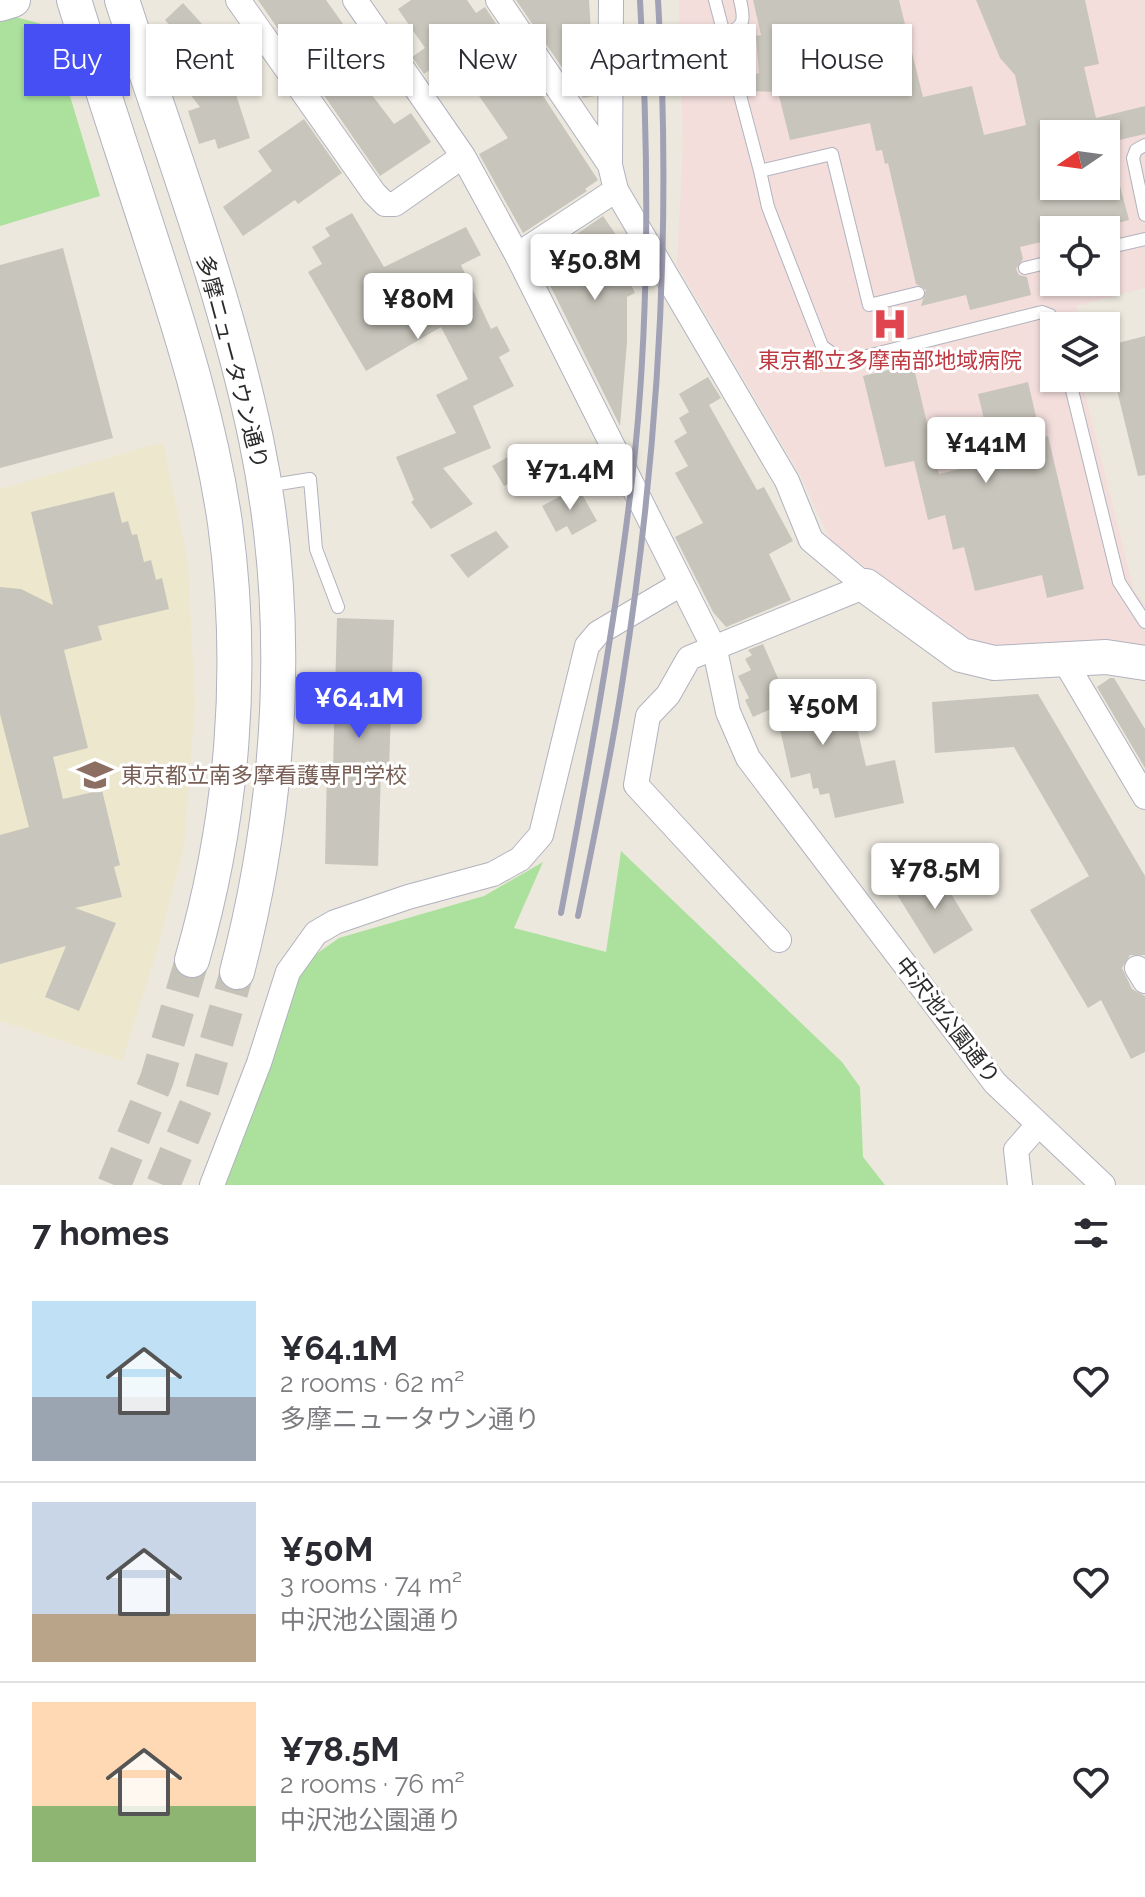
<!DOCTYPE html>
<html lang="en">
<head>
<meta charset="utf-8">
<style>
	:root { --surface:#fff; --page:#f7f7f7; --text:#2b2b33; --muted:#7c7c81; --line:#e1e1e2; --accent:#454ff3 }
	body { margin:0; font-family:Raleway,"Noto Sans JP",sans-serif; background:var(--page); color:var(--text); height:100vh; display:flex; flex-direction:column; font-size:30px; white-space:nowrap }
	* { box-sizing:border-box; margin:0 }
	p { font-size:26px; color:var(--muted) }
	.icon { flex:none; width:44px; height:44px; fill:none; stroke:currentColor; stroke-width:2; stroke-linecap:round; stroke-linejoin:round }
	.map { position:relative; height:1185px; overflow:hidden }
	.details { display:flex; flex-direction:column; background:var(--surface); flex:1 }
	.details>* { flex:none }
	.top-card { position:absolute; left:24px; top:24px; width:1098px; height:72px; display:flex; gap:16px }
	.needle { width:52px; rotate:257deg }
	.buttons { position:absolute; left:1040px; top:120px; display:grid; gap:16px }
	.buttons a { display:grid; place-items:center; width:80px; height:80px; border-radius:0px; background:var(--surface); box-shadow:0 2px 6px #0004; font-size:40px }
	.price { position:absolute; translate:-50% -68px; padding:0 18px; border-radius:8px; background:#fff; color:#222; font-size:26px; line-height:52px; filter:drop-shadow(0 2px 4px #0008) }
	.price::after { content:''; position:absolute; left:50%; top:48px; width:24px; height:18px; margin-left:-12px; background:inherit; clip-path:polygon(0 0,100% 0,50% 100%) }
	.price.selected { background:var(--accent); color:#fff }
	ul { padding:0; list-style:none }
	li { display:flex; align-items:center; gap:24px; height:200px; padding:0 32px }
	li+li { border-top:2px solid var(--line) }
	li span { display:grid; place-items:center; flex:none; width:224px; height:160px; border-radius:0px; color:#555 }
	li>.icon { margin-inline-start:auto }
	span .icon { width:96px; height:96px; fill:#fffc; stroke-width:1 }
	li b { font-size:34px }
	h2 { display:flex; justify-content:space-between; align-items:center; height:96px; padding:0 32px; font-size:34px }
	.chip { padding:0 28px; border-radius:0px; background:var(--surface); box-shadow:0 2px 6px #0004; font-size:28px; line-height:72px }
	.chip.selected { background:var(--accent); color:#fff }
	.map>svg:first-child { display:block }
	.education { fill:#ede7ce }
	.medical { fill:#f3dedc; fill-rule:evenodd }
	.green { fill:#abe19d }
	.building { fill:#c8c6bc }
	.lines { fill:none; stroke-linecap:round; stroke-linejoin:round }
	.secondary-tunnel { stroke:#c5c2ba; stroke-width:34; stroke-dasharray:34 17; stroke-linecap:butt }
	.lane-casing { stroke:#b1b2be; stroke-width:14 }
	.street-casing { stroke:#b1b2be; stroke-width:26 }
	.secondary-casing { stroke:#b1b2be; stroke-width:36 }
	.lane { stroke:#fff; stroke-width:12 }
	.street { stroke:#fff; stroke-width:24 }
	.secondary { stroke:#fff; stroke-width:34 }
	.rail { stroke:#a1a1b5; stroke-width:6 }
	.labels { text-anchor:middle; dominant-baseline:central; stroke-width:6; stroke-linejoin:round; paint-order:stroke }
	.health-label { font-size:22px; fill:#be3a42; stroke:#fff }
	.street-label { font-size:22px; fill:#2b2b2b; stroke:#fff }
	.education-label { font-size:22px; fill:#785e54; stroke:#fff; text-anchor:start }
</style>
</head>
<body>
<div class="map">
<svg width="1145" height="1185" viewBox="0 0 1145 1185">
	<rect width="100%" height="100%" fill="#ece8de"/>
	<path class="education" d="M 163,442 L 188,563 L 195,704 L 184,847 L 157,951 L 122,1061 L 0,1021 L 0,489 Z"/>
	<path class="medical" d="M 679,0 L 1145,0 L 1145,288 L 1076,306 L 1079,320 L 1068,322 L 1068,326 L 1054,326 L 1054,378 L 1081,378 L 1134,590 L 1145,605 L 1145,650 L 999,650 L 964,643 L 831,541 L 798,471 L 677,265 L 683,146 ZM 1054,134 L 1106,134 L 1106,186 L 1054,186 ZM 1054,230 L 1106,230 L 1106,282 L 1054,282 Z"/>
	<path class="green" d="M 12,16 L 49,26 L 100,196 L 0,226 L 0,20 Z
		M 621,851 L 842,1062 L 860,1087 L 863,1157 L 885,1185 L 221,1185 L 293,981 L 312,957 L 339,938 L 484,896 L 543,862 L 514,928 L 606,952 Z"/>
	<path class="building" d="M 258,0 L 326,0 L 358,45 L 343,55 L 372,95 L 394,124 L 411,113 L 431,142 L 380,176 Z
		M 411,0 L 467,0 L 476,13 L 485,7 L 598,180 L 585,189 L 587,191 L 523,233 L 479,154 L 508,138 L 464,74 L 458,78 L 445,59 L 424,74 L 412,57 L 425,48 L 398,9 Z
		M 516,0 L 589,0 L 595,96 L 583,98 Z
		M 753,0 L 899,0 L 923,97 L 972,86 L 984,135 L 1026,125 L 1015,75 L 1000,58 L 976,0 L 1085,0 L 1099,64 L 1084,67 L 1096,118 L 1145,106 L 1145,134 L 1106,143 L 1106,134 L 1054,134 L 1054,186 L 1120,186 L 1129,220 L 1090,230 L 1054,230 L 1054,239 L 1020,247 L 1023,259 L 1016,269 L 1019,275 L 1027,277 L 1031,295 L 970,310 L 966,295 L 921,306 L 926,290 L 916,284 L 888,163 L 885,164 L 882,150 L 876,151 L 870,123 L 790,140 L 778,92 L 748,91 L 745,77 L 759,73 L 756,36 L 761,35 Z
		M 183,3 L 202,24 L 184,41 L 165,20 Z
		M 197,51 L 221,82 L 231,79 L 250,138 L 218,149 L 215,139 L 199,144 L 188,111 L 200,107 L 172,71 Z
		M 304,119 L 342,173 L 298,204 L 295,200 L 243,236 L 223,207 L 272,171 L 258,151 Z
		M 352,213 L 384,267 L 466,227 L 481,255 L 461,265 L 491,329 L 497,326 L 510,351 L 499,357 L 514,386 L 473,406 L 491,448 L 443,468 L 473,504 L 431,529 L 411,502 L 414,500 L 396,457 L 456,433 L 436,395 L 468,379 L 441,327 L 366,371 L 308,272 L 322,264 L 312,247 L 330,236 L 325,228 Z
		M 603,216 L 621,242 L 613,247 L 635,293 L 627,297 L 627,342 L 620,426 L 538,261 Z
		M 63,248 L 113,438 L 0,468 L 0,265 Z
		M 1145,336 L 1145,475 L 1138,476 L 1106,346 Z
		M 913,364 L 939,474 L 994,461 L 978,394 L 1028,382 L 1041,438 L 1048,436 L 1084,589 L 1047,598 L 1042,575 L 975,591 L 964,547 L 953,550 L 945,515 L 928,520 L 914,461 L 885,467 L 863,376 Z
		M 708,377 L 721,398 L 709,405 L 757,490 L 764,487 L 793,541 L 769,554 L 791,600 L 726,627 L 713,612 L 675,537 L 703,523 L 675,473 L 688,466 L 674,441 L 687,433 L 679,418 L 689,412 L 679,394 Z
		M 520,450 L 532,471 L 504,486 L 492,466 Z
		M 578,487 L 597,521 L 572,535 L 567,526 L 556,532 L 542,506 Z
		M 114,492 L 122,523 L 128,521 L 132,535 L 137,534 L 144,562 L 151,560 L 156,580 L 162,578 L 169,609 L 98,626 L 102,640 L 64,650 L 88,748 L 53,757 L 63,799 L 102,790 L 120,865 L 114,867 L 122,897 L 75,908 L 116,923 L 79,1011 L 45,997 L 66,946 L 0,964 L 0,835 L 29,827 L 0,714 L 0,587 L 21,589 L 53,605 L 31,512 Z
		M 496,531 L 509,547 L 468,578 L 450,555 Z
		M 337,618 L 394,620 L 389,771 L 381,771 L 378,866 L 325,864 L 327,767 L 333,767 Z
		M 763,644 L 798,724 L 853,711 L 866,766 L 895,760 L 904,803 L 835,818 L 829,793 L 820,795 L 818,788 L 813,789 L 810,773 L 791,778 L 775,707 L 753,717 L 745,700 L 749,698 L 738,676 L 751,670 L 745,659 L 752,655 L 748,650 Z
		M 1110,678 L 1114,678 L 1145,729 L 1145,768 L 1097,687 Z
		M 1038,694 L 1145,876 L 1145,955 L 1130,955 L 1122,968 L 1132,989 L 1145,996 L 1145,1052 L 1131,1059 L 1101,1000 L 1088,1008 L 1030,910 L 1089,876 L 1014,747 L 935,753 L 932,702 Z
		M 936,869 L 973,930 L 934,954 L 896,893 Z"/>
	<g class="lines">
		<path class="secondary-tunnel" d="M 114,1185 L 157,1079 L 192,960
			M 163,1185 L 202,1091 L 237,972"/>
		<g class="lane-casing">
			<path id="lane" d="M 715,0 L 760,171
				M 724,34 C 745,28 745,20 740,0
				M 1145,145 L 1136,150 L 1133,158 L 1145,215
				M 1106,248 L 1145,239
				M 1025,268 L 1054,261
				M 918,293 L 869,305 L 832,154 L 760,171 L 768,207 L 822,346 L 837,357 L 851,360 L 1042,312 L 1050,315 L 1056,326
				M 1069,378 L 1119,582 L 1145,622
				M 266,486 L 310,479 L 316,549 L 338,607"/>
		</g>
		<g class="street-casing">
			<path id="street" d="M 238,0 L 374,193 L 385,204 L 395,204 L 463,156
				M 355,0 L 463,156 L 517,255 L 715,650 L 728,712 L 748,758 L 995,1083 L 1103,1185
				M 498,0 L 610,165 L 616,190 L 787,481 L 811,540 L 866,586 L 689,658 L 668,695 L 648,716 L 636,785 L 779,940
				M 610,165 L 611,0
				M 517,255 L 616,190
				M 1064,660 L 1145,797
				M 1137,968 L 1145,981
				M 212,1185 L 259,1063 L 288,972 L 316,933 L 335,922 L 408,897 L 493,874 L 520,859 L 541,835 L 587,646 L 598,633 L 681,584
				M 1020,1185 L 1016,1150 L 1038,1125"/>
		</g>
		<g class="secondary-casing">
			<path id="secondary" d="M 74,0 C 99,81 126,161 152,242 C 182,334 211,427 225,523 C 245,669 233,818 192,960
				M 122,0 C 169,145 225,290 256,439 C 293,616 282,799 237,972
				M 0,4 L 13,0
				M 866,586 L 961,655 L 994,663 L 1106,657 L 1145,663"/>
		</g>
		<use href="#lane" class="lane"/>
		<use href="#street" class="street"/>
		<use href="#secondary" class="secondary"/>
		<path class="rail" d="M 561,913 C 589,766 616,620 633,471 C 650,316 649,156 640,0
			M 578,916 C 594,837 611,758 623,678 C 658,455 672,225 658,0"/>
	</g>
	<defs>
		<g id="hospital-bare" transform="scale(2.76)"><path d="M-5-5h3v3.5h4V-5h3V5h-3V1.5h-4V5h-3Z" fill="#e0444e" stroke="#fff" stroke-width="2.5" paint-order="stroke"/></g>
		<g id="university-bare" transform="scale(2.76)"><path d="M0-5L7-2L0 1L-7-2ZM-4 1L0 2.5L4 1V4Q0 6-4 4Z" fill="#8d6e63" stroke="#fff" stroke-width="2.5" paint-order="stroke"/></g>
	</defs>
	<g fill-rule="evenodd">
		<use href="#hospital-bare" x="890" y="324"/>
		<use href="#university-bare" x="95" y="775"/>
	</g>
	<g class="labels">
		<g class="health-label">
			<text x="890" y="360">東京都立多摩南部地域病院</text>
		</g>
		<g class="street-label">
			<text transform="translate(233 362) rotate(75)">多摩ニュータウン通り</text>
			<text transform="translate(948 1020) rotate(52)">中沢池公園通り</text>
		</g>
		<g class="education-label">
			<text x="121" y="775">東京都立南多摩看護専門学校</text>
		</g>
	</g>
</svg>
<div class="buttons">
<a><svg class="needle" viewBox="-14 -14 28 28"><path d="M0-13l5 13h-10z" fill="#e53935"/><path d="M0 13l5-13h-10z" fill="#7c7c81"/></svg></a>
<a><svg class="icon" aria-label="locate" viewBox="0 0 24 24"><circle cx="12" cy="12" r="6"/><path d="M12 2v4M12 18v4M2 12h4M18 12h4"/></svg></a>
<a><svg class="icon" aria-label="layers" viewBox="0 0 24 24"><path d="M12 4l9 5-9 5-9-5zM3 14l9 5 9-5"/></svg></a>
</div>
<b class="price" style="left:595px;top:302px">¥50.8M</b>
<b class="price" style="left:418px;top:341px">¥80M</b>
<b class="price" style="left:986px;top:485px">¥141M</b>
<b class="price" style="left:570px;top:512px">¥71.4M</b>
<b class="price selected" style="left:359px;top:740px">¥64.1M</b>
<b class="price" style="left:823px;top:747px">¥50M</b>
<b class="price" style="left:935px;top:911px">¥78.5M</b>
<div class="top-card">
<a class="chip selected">Buy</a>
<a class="chip">Rent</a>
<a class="chip">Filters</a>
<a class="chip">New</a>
<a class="chip">Apartment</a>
<a class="chip">House</a>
</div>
</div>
<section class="details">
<h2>7 homes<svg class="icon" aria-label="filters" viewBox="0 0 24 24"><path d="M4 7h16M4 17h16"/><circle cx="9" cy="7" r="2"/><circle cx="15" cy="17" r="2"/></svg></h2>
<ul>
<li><span style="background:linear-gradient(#bfe0f5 60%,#9aa5b1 0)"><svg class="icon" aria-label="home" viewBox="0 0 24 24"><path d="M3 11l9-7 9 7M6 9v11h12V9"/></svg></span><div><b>¥64.1M</b><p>2 rooms · 62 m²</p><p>多摩ニュータウン通り</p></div><svg class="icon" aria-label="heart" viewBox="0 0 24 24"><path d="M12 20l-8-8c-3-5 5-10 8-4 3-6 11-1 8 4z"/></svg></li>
<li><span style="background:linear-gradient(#c9d6e8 70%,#b9a48a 0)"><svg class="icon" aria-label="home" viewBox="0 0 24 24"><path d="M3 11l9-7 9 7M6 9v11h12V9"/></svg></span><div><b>¥50M</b><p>3 rooms · 74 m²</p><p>中沢池公園通り</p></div><svg class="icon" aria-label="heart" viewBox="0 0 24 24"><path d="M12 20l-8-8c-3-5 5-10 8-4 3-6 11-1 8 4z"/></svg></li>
<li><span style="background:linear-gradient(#ffd9b3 65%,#8fb573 0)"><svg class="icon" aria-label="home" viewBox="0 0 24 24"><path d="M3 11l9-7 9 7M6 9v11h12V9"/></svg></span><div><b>¥78.5M</b><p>2 rooms · 76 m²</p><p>中沢池公園通り</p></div><svg class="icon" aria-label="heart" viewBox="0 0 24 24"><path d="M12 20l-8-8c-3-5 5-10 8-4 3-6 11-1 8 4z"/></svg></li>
</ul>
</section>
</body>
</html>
